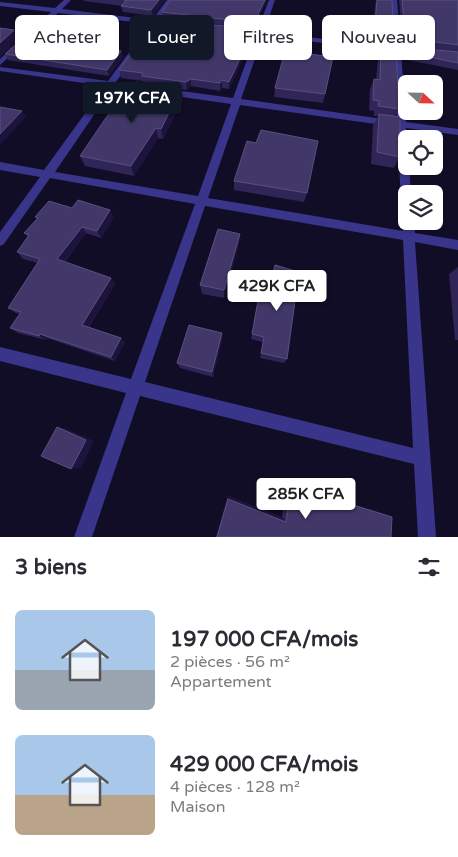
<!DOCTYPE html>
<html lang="fr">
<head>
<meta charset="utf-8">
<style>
	:root { --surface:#fff; --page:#f2f2f3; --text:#2b2b33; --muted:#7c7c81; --accent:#111827 }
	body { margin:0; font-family:"Varela Round",sans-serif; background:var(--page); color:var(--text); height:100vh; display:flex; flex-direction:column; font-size:19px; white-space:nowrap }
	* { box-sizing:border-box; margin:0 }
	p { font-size:16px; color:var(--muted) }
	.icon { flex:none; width:28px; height:28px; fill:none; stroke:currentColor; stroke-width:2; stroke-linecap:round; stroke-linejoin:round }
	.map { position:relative; height:537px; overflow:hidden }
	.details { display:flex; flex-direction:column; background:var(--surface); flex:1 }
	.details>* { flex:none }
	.banner { position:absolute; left:15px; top:15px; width:429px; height:45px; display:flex; gap:10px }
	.needle { width:32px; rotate:112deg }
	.tools { position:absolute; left:398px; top:75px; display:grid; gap:10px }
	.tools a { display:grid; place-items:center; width:45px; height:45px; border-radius:8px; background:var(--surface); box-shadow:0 1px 4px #0004; font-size:25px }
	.price { position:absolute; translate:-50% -42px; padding:0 11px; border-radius:5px; background:#fff; color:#222; font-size:16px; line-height:32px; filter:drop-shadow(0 1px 2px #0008) }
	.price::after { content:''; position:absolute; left:50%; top:30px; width:15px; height:11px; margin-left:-8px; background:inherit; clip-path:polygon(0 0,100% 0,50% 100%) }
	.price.selected { background:var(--accent); color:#fff }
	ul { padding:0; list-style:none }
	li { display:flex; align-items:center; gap:15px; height:125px; padding:0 15px }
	li span { display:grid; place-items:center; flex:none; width:140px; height:100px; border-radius:8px; color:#555 }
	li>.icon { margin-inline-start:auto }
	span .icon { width:60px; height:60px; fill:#fffc; stroke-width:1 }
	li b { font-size:21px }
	h2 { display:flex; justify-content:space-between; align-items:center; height:60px; padding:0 15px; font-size:21px }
	.chip { padding:0 18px; border-radius:8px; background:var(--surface); box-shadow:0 1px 4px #0004; font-size:18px; line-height:45px }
	.chip.selected { background:var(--accent); color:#fff }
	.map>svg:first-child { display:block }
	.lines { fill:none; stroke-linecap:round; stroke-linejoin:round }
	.minor { fill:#38358a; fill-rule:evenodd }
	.wall { fill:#2f2557 }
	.shaded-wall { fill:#1c143c }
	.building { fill:#413869; stroke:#595080 }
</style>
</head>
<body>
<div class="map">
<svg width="458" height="537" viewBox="0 0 458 537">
	<rect width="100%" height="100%" fill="#120d27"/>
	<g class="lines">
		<path class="minor" d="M 64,0 L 71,0 L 62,9 L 152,20 L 167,0 L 173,0 L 159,21 L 181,24 L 181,26 L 156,24 L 116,82 L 233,98 L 256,35 L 249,33 L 257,31 L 269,0 L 275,0 L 264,32 L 393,47 L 391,0 L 397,0 L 401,48 L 420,50 L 424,52 L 420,54 L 401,52 L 406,122 L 458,129 L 458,135 L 406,128 L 406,166 L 409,166 L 411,194 L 406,194 L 406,204 L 401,200 L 397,127 L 240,105 L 208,198 L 403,231 L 402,221 L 406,217 L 406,221 L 414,221 L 415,233 L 458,240 L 458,250 L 415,242 L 436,537 L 418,537 L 414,464 L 140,396 L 92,537 L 74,537 L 126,393 L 0,361 L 0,347 L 131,379 L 195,204 L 50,178 L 4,244 L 0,246 L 0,232 L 40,177 L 0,170 L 0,162 L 44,170 L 105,86 L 0,71 L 0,67 L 108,81 L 150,24 L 58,13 L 0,65 L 0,59 L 51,12 L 0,6 L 0,2 L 55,8 ZM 263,36 L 393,51 L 397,121 L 241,99 ZM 113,87 L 231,104 L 198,196 L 55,172 ZM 205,206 L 403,240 L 413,448 L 145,382 Z"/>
	</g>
	<path class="wall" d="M 84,0 L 165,0 L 153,16 L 123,12 L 121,6 L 122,6 L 84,1 Z
		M 170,0 L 267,0 L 259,16 L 259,21 L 256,29 L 163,18 L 162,12 Z
		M 376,0 L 392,0 L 394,37 L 391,44 L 371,42 Z
		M 399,0 L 458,0 L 458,52 L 403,45 Z
		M 253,37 L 229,89 L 222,88 L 220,91 L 191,86 L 187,90 L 181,89 L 183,99 L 163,139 L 158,138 L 134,176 L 85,166 L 80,156 L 120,107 L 143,83 L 143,81 L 121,78 L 119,70 L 142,54 Z
		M 406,47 L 458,52 L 458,70 L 403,59 L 403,54 Z
		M 381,50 L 399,109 L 395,116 L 400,157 L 394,168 L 371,164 L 373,126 L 378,116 L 374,116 L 374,111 L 369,110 L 370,89 L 374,79 L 376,80 L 378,60 Z
		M 121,51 L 123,57 L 109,76 L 8,60 L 5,54 Z
		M 275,88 L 325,94 L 323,103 L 274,97 Z
		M 256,143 L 307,193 L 304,202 L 234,190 L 234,181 Z
		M 72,208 L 114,217 L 101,238 L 86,233 L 65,262 L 111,278 L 115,284 L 89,327 L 125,342 L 115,361 L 47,338 L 46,340 L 18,333 L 10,328 L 20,314 L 16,313 L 8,308 L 38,263 L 23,259 L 17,252 L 28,237 L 24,233 L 37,219 L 35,217 Z
		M 239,243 L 224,298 L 202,294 L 200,285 Z
		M 458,267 L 458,340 L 455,340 L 449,274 Z
		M 261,284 L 287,359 L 284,363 L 260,358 L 263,342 L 251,339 Z
		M 222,333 L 222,339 L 213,377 L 180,368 L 177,363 Z
		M 287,484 L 381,513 L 391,537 L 216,537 L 228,496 L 282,517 Z"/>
	<path class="shaded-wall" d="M 159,0 L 165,0 L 153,16 L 151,10 Z
		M 265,0 L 267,0 L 259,16 L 259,21 L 256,29 L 258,14 Z
		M 254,29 L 253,37 L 229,89 L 229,82 Z
		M 14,30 L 18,40 L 0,57 L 0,43 Z
		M 121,51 L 123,57 L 109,76 L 107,70 Z
		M 191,79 L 191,86 L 187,90 L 186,82 Z
		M 222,80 L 222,88 L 220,91 L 220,83 Z
		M 181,89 L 183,99 L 163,139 L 161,129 Z
		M 22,111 L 26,117 L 0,145 L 0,134 Z
		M 156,128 L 158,138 L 134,176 L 131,166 Z
		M 110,210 L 114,217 L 101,238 L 97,231 Z
		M 82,227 L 86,233 L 62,265 L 57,259 Z
		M 240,234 L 239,243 L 224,298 L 224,290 Z
		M 111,278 L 115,284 L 87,329 L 82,325 Z
		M 222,333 L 222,339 L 213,377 L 212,372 Z
		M 40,334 L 47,338 L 46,340 L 39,336 Z
		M 121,338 L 125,342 L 115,361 L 111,357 Z
		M 57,427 L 67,429 L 94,441 L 81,468 L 71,469 Z
		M 287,484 L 381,513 L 392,517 L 291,486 Z
		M 228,496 L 282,517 L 286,522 L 228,499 Z"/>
	<path class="building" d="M 124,0 L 159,0 L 151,10 L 121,6 L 127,0 Z
		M 170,0 L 265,0 L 258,14 L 259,15 L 256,23 L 162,12 Z
		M 377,0 L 392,0 L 394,37 L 374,35 Z
		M 402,0 L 458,0 L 458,45 L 406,38 Z
		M 165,20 L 254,29 L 229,82 L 222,80 L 220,83 L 191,79 L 186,82 L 142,76 L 143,73 L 119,70 L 132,52 L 142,54 L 156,38 Z
		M 0,28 L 14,30 L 0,43 Z
		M 26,35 L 51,38 L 54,36 L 121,51 L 107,70 L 5,54 Z
		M 406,47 L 458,52 L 458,63 L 406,52 Z
		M 381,50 L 396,50 L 399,109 L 378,106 L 379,101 L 373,100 L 374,79 L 380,80 Z
		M 285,51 L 333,57 L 325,94 L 275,88 Z
		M 136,82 L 181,89 L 161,129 L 156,128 L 131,166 L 80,156 L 114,106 L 120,107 Z
		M 0,107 L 22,111 L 0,134 Z
		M 379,114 L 400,117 L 400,157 L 377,152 Z
		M 261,130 L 318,141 L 307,193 L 234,181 L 247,141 L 256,143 Z
		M 78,200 L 110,210 L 97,231 L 82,227 L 57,259 L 111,278 L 82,325 L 121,338 L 111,357 L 40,334 L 39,336 L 10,328 L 21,312 L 8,308 L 40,259 L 17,252 L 29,235 L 24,233 L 38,218 L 35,217 L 49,201 L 72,208 Z
		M 218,229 L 240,234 L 224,290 L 200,285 Z
		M 275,265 L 299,272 L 287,359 L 261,353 L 264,337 L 252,334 L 261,284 L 270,285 Z
		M 189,325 L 222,333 L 212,372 L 177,363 Z
		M 57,427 L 86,440 L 71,469 L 41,456 Z
		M 291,486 L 392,517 L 391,537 L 217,537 L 228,499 L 286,522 Z"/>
</svg>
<div class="tools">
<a><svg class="needle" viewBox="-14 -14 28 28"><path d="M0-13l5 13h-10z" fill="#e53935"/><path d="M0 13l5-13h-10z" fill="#7c7c81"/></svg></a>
<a><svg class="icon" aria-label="locate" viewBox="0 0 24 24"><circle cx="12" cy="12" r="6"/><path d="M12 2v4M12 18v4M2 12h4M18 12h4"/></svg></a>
<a><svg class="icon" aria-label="layers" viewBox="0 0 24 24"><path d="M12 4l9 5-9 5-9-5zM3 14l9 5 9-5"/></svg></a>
</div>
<b class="price selected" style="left:132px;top:124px">197K CFA</b>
<b class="price" style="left:277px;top:312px">429K CFA</b>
<b class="price" style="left:306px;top:520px">285K CFA</b>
<div class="banner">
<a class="chip">Acheter</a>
<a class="chip selected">Louer</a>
<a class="chip">Filtres</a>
<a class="chip">Nouveau</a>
</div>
</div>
<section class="details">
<h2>3 biens<svg class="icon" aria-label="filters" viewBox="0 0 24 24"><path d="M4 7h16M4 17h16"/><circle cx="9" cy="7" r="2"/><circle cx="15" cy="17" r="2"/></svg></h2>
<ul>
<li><span style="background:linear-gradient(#a9c7e8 60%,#9aa5b1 0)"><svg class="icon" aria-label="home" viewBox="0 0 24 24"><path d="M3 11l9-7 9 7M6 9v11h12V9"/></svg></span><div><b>197 000 CFA/mois</b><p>2 pièces · 56 m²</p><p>Appartement</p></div></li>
<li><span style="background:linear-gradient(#a9c7e8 60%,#b9a48a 0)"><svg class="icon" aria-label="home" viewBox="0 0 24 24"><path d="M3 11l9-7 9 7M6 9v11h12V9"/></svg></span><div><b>429 000 CFA/mois</b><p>4 pièces · 128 m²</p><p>Maison</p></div></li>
</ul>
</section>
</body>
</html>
